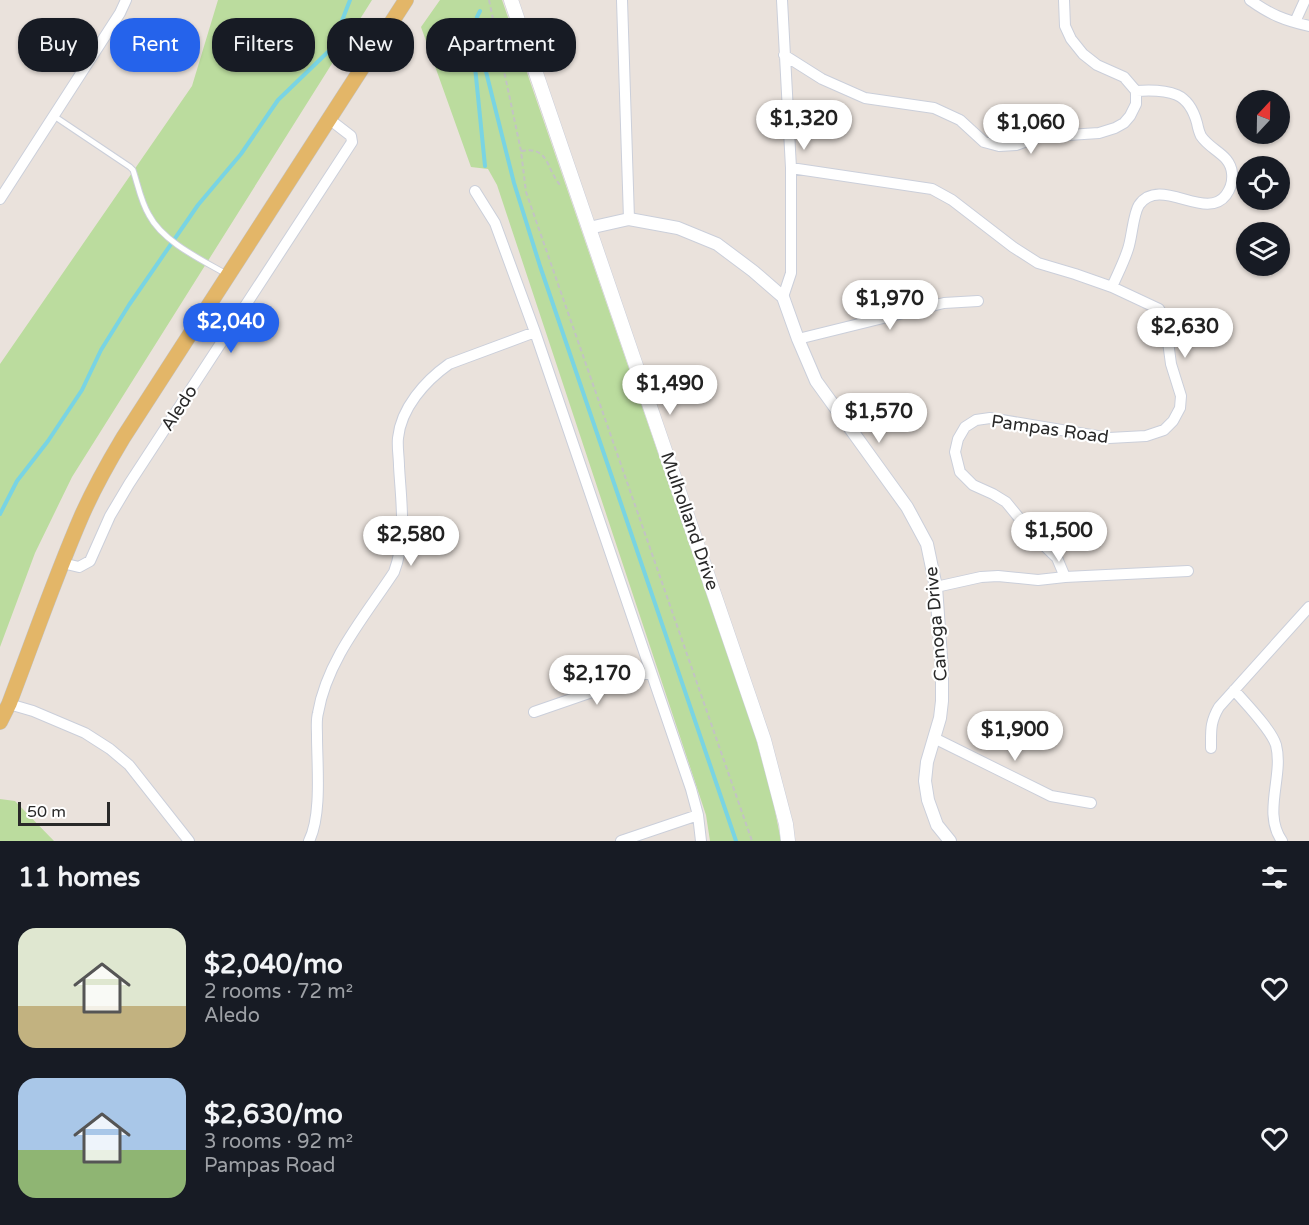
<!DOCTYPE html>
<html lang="en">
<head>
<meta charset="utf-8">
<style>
	:root { --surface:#171b24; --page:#242831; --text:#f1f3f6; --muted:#9ea1a6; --accent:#2563eb }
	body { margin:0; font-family:"Varela Round",sans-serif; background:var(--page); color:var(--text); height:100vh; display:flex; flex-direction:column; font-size:22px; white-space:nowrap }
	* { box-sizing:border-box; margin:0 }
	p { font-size:20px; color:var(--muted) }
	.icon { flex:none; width:33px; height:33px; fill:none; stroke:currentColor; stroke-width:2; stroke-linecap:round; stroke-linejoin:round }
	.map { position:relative; height:841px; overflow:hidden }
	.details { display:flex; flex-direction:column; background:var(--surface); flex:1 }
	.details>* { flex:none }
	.top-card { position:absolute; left:18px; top:18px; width:600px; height:54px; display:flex; gap:12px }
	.needle { width:39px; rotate:22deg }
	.tools { position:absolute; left:1236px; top:90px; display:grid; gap:12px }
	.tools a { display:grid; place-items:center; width:54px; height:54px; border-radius:50%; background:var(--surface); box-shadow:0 2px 4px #0004; font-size:30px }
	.scale { position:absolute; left:18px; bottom:15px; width:92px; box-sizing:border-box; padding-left:6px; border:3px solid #292929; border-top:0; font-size:16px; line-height:21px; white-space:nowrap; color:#292929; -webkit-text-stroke:4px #fff; paint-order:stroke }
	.price { position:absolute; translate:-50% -51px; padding:0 14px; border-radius:21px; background:#fff; color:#222; font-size:20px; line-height:39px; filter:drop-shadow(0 2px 3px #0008) }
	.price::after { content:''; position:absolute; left:50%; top:36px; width:18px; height:14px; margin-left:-9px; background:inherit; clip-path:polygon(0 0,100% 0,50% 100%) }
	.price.on { background:var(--accent); color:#fff }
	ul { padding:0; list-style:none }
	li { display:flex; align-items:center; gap:18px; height:150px; padding:0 18px }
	li span { display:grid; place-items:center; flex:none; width:168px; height:120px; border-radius:18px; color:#555 }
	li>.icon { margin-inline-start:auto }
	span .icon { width:72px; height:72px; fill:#fffc; stroke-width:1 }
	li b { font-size:26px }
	h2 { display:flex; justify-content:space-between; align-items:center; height:72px; padding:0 18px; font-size:26px }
	.tag { padding:0 21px; border-radius:24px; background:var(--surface); box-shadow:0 2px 4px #0004; font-size:21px; line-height:54px }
	.tag.on { background:var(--accent); color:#fff }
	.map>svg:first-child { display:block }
	.green { fill:#bbdc9e }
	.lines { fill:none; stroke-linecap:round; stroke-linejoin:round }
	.stream { stroke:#79d4e3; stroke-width:4 }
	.service-casing { stroke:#cbcfda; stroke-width:7 }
	.minor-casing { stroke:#cbcfda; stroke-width:12 }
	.tertiary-casing { stroke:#cbcfda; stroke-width:14 }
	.secondary-casing { stroke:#cbcfda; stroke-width:15 }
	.primary-casing { stroke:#c3c3c3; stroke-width:16 }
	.path { stroke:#c3c3c3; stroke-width:2; stroke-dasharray:4.5 3; stroke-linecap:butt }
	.service { stroke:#fff; stroke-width:5 }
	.minor { stroke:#fff; stroke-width:10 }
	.tertiary { stroke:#fff; stroke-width:12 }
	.secondary { stroke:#fff; stroke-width:14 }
	.primary { stroke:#e3b668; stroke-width:15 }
	.labels { text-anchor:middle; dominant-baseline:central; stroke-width:4.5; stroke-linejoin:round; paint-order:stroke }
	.street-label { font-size:18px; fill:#292929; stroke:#fff }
</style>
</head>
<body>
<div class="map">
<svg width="1309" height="841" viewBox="0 0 1309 841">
	<rect width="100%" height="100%" fill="#eae2dc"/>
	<path class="green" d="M 218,0 L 372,0 L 72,477 L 35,553 L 0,647 L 0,364 L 192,86 Z
		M 440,0 L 502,0 L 755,735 L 773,801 L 781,841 L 710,841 L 706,815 L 497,185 L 488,169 L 471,167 L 421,27 Z
		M 0,799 L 15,801 L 54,841 L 0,841 Z"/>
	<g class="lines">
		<path class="stream" d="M 480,11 L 477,17 L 475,28 L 514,183 L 540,266 L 736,841
			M 475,22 L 471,27 L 485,166
			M 0,514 L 17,481 L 48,441 L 82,390 L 101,350 L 129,305 L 198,205 L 241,154 L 278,100 L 331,49 L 350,0"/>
		<g class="service-casing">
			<path id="service" d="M 54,116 L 130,167 L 133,170 C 138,185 141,202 149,215 C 163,242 202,260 228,275"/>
		</g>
		<g class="minor-casing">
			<path id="minor" d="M 622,0 L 629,219
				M 782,0 L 791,168 L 791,273 L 783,297
				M 1250,0 C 1271,15 1284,20 1309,26
				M 1295,22 L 1305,0
				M 784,55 L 822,79 L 865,98 L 934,108 L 960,120 L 984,142 L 999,146 L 1016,145 L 1038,137 L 1099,133 L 1115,128 L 1124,123 L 1130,116 L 1136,104 L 1136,91 L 1124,77 L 1097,65 L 1083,54 L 1071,39 L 1065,26 L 1064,0
				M 791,168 L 932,189 L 952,200 L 1013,247 L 1038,263 L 1075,274 L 1112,287 L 1159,309 L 1165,319 L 1171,364 L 1181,396 L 1180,408 L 1173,421 L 1164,430 L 1146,436 L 1109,438 L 990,418 L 976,420 L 965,427 L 958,439 L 955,452 L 960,472 L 973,485 L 993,494 L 1006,502 L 1033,535 L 1057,558 L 1065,577
				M 475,191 L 495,223 L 535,332 L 691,789 L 698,815 L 701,841
				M 0,199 L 120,13 L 126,0
				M 1112,287 C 1117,275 1124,262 1128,249 C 1132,238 1133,214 1139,205 C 1160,175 1206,222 1226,195 C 1231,188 1233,181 1232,173 C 1230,154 1211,151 1201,136 C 1199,132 1198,128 1197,123 C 1194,112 1188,100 1177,95 C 1165,90 1149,90 1136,91
				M 798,339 L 944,303 L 978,301
				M 62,563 L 79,567 L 90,561 L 110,516 L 129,484 L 352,142 L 351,136 L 329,119
				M 936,587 L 981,577 L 998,576 L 1038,580 L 1065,577 L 1188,571
				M 1234,690 C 1246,704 1271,729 1276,745 C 1284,776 1262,813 1282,841
				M 9,704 L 33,711 L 85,733 L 110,749 L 129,765 L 189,841
				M 534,712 L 650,672
				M 934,738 L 1051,796 L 1091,803
				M 1211,748 C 1211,731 1210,722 1219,707 L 1309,607
				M 309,841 C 322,815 317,765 317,736 C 317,728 316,720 318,713 C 327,660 365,616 394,572 C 407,537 401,502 399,466 C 399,457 397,447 398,438 C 401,408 425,381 449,364 L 535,332
				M 621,841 L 698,815"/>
		</g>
		<g class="tertiary-casing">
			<path id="tertiary" d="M 589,228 L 629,219 L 678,228 L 717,244 L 753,271 L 783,297 L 798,339 L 816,381 L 907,507 L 927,544 L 936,587 L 942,671 L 942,701 L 940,718 L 927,762 L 925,781 L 928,800 L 937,825 L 950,841"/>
		</g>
		<g class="secondary-casing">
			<path id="secondary" d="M 511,0 L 764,740 L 786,824 L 788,841"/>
		</g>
		<g class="primary-casing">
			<path id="primary" d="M 0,722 L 9,704 C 33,641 55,577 82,515 C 94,488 108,463 123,438 L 406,0"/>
		</g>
		<path class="path" d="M 489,0 L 521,151 L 526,192 L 752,841
			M 521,151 C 550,146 545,168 561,186"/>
		<use href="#service" class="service"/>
		<use href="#minor" class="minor"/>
		<use href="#tertiary" class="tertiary"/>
		<use href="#secondary" class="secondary"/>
		<use href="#primary" class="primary"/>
	</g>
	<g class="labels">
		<g class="street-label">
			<text transform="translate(179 408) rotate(-57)">Aledo</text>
			<text transform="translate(1050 429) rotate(8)">Pampas Road</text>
			<text transform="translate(690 521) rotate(71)">Mulholland Drive</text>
			<text transform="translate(936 624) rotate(-95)">Canoga Drive</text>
		</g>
	</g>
</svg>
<div class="tools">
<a><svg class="needle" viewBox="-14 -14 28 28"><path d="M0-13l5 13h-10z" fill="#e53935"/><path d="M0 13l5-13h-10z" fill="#9ea1a6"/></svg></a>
<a><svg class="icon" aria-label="locate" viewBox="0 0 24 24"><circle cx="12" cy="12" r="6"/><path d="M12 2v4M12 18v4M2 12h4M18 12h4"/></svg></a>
<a><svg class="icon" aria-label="layers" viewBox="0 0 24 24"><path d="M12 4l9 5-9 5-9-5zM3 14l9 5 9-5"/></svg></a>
</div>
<div class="scale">50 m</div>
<b class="price" style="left:804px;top:151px">$1,320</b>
<b class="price" style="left:1031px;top:155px">$1,060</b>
<b class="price" style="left:890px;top:331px">$1,970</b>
<b class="price on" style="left:231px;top:354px">$2,040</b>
<b class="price" style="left:1185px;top:359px">$2,630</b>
<b class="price" style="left:670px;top:416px">$1,490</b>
<b class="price" style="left:879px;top:444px">$1,570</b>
<b class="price" style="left:1059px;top:563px">$1,500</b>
<b class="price" style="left:411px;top:567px">$2,580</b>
<b class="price" style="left:597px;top:706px">$2,170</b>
<b class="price" style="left:1015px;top:762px">$1,900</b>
<div class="top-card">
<a class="tag">Buy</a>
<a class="tag on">Rent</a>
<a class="tag">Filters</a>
<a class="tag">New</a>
<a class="tag">Apartment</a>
</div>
</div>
<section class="details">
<h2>11 homes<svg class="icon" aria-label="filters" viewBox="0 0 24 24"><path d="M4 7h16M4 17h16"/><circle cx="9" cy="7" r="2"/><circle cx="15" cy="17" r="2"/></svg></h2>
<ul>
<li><span style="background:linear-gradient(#dfe7d0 65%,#c2b280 0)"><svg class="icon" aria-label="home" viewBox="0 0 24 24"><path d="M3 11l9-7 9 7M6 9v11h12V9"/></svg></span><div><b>$2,040/mo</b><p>2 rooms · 72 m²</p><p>Aledo</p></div><svg class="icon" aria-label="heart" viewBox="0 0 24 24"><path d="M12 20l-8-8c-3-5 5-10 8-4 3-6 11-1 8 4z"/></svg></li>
<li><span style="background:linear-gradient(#a9c7e8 60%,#8fb573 0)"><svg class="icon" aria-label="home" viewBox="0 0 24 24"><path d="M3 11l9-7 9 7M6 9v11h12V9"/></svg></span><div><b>$2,630/mo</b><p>3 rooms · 92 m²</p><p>Pampas Road</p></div><svg class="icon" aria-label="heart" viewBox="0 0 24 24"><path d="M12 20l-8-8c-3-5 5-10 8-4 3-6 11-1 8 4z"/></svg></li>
</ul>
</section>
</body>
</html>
